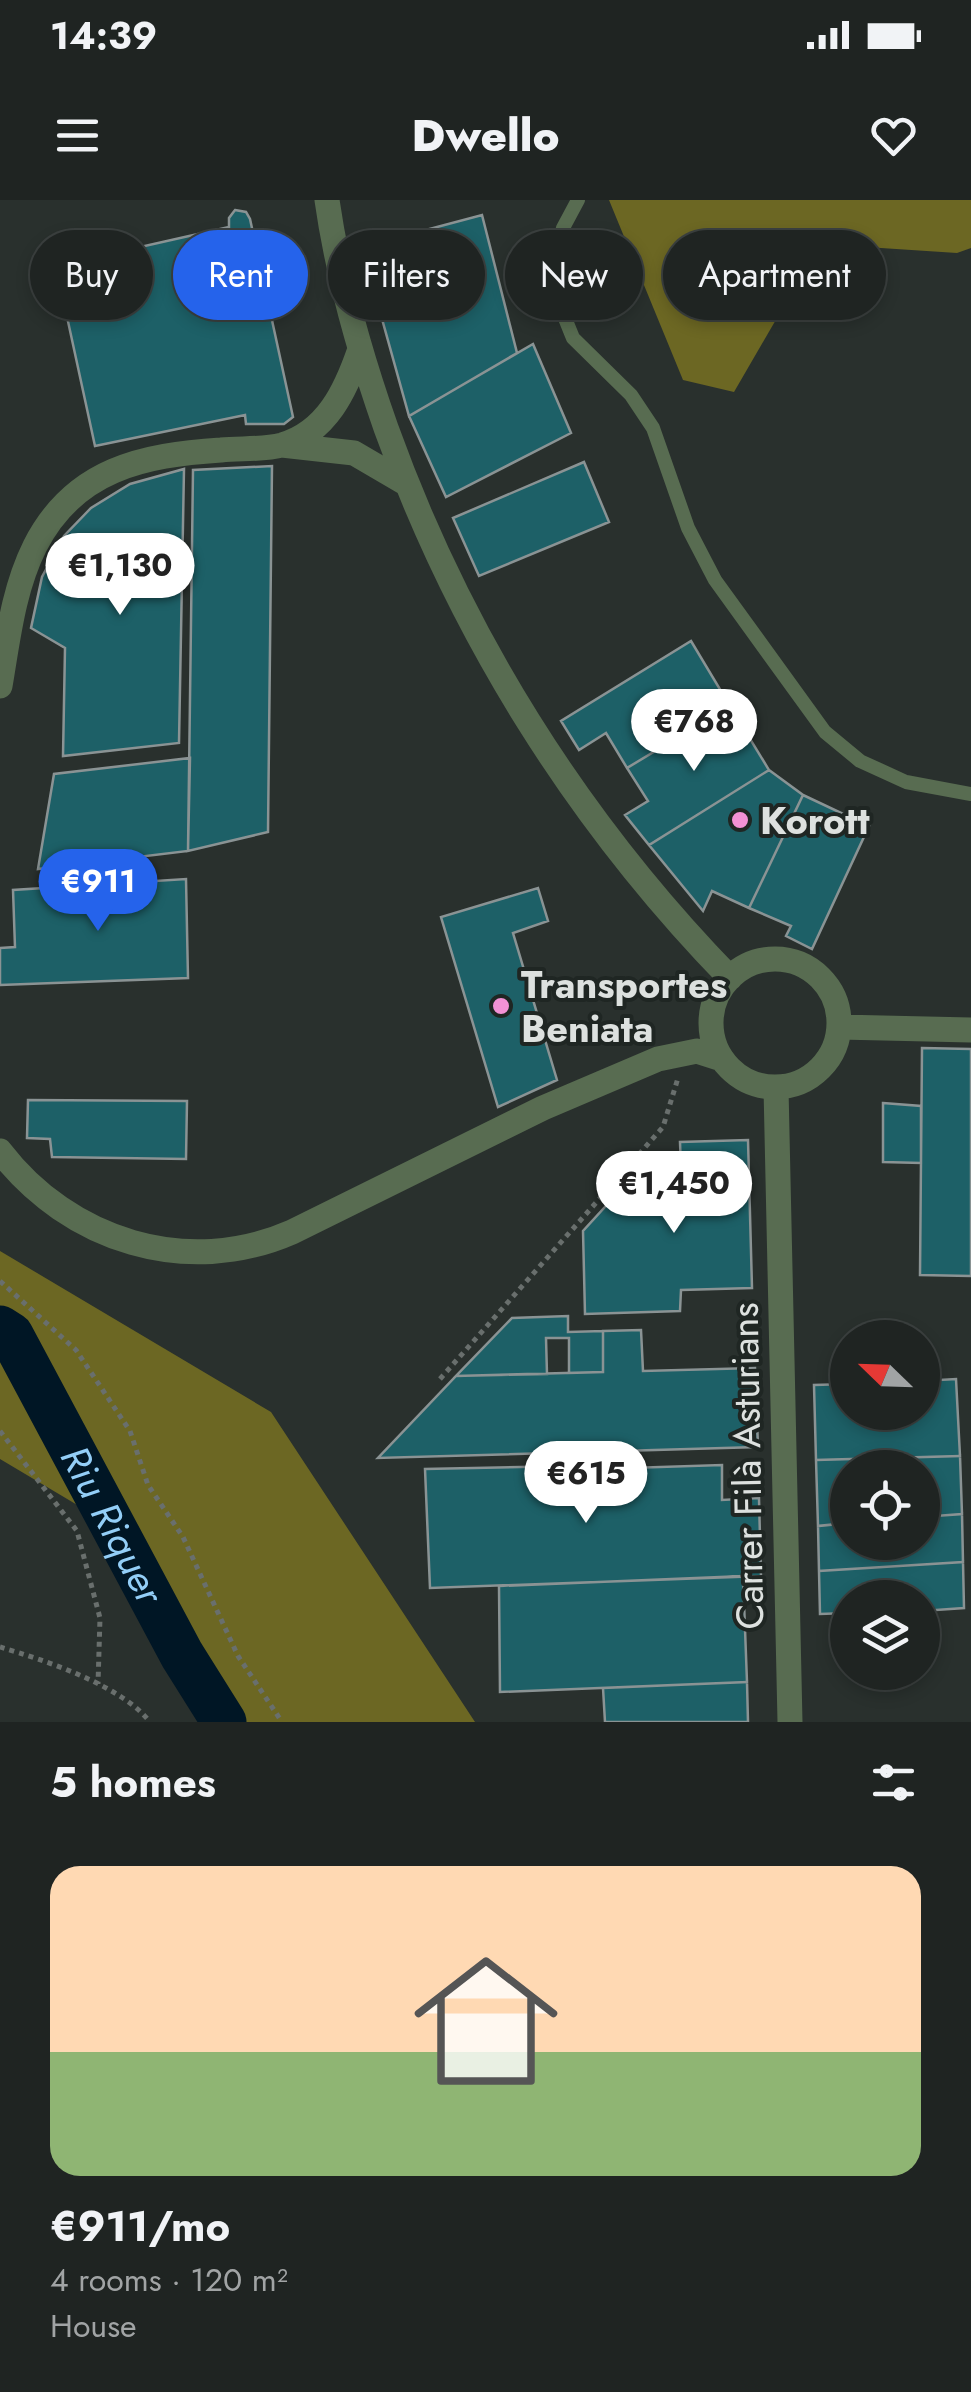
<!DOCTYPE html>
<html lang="en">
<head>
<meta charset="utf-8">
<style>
	:root { --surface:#1f2422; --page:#2c302f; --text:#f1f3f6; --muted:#a1a4a5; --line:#3c4140; --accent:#2563eb }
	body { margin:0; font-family:Jost,sans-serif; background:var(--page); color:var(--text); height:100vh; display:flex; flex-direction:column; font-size:38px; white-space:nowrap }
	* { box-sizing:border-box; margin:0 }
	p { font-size:32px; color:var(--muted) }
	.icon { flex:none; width:55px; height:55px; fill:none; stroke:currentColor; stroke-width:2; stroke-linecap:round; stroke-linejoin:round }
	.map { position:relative; height:1522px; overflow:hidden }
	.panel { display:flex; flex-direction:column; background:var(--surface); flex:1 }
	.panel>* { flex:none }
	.guide { position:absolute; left:30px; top:30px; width:912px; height:90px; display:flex; gap:20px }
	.needle { width:65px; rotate:293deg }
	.controls { position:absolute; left:830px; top:1120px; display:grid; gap:20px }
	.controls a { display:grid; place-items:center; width:110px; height:110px; border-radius:50%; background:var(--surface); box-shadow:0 5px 15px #0003,0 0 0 2px var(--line); font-size:50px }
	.price { position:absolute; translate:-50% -85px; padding:0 22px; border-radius:35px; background:#fff; color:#222; font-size:32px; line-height:65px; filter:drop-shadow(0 2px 5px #0008) }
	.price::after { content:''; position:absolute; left:50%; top:60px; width:30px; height:22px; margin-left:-15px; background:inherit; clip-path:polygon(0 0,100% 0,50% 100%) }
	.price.active { background:var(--accent); color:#fff }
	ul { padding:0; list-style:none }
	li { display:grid; align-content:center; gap:20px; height:530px; padding:0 50px }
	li+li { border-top:2px solid var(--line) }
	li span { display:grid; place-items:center; height:310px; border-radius:30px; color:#555 }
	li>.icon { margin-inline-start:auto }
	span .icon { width:180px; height:180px; fill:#fffc; stroke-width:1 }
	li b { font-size:42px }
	h2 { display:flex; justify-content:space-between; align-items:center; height:120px; padding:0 50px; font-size:42px }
	.chip { padding:0 35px; border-radius:45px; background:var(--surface); box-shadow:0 5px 15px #0003,0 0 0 2px var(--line); font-size:35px; line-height:90px }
	.chip.active { background:var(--accent); color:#fff }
	.status { display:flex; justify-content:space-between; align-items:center; height:70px; padding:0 50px; background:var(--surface); direction:ltr }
	.status svg { height:28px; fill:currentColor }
	header { display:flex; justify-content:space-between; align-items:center; height:130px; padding:0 50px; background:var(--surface); font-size:45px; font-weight:800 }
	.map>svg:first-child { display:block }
	.forest { fill:#6c6723 }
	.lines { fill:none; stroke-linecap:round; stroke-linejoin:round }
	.river { stroke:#001625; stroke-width:45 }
	.building { fill:#1d6067; stroke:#8a9394; stroke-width:2.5 }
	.path { stroke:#696f6d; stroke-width:5; stroke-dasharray:5 5; stroke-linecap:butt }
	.lane { stroke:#586c51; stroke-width:14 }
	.street { stroke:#586c51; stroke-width:25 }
	.poi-dot { fill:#f391d5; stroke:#1f2623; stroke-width:4 }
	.labels { text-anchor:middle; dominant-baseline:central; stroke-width:8; stroke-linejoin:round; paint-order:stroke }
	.poi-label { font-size:38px; font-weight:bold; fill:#dde1df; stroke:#1f2623; text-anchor:start }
	.street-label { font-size:38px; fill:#dde1df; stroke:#1f2623 }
	.water-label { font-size:40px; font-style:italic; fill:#93cef7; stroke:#1f2623 }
</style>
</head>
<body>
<div class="status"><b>14:39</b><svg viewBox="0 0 49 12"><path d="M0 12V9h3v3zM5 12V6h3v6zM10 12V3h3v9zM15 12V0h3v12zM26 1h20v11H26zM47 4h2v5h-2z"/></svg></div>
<header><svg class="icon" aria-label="menu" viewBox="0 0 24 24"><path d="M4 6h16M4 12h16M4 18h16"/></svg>Dwello<svg class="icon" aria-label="heart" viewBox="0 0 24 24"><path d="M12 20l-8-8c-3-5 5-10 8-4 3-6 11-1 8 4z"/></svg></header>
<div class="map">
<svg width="971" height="1522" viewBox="0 0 971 1522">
	<rect width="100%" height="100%" fill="#29302d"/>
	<path class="forest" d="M 609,0 L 971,0 L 971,48 L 957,53 L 820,44 L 734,192 L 683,180 Z
		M 0,1051 L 271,1212 L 475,1522 L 203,1522 L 84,1309 L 0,1259 Z"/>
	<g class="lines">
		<path class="river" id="s1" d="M 0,1128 L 11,1135 L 182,1455 L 224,1522"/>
	</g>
	<path class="building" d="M 235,10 L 246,12 L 250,19 L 293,217 L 284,224 L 246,224 L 245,215 L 95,246 L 56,66 L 229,27 L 229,18 Z
		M 482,15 L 517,153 L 409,216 L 362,47 Z
		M 533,144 L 571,233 L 446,297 L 409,216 Z
		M 584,262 L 609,322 L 479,376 L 453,318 Z
		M 272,266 L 268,632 L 188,651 L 193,270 Z
		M 184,269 L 179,543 L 63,556 L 65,448 L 31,428 L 42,377 L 64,336 L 91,308 L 130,284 Z
		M 691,441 L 730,506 L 627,568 L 606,533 L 579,550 L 561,521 Z
		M 730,506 L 769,570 L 649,645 L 625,615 L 648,601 L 627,568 Z
		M 190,558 L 188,651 L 38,669 L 54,574 Z
		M 769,570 L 803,595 L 749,708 L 712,691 L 703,711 L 649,645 Z
		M 803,595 L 869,626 L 812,749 L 786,736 L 791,726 L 749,708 Z
		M 186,679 L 188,778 L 0,785 L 0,748 L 15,747 L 13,690 Z
		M 538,688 L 548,721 L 513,733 L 557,880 L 498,907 L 441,717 Z
		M 922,848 L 971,849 L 971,1076 L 920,1075 Z
		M 28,900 L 187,901 L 186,959 L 52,957 L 50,939 L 27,938 Z
		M 883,903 L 921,906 L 921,963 L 883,962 Z
		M 748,940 L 752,1088 L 681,1090 L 680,1111 L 585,1114 L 583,1031 L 615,996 L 682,995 L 680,942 Z
		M 568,1116 L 568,1132 L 603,1131 L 603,1172 L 569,1173 L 569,1138 L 546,1138 L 547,1174 L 456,1176 L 512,1118 Z
		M 641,1130 L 643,1171 L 755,1168 L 758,1247 L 378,1258 L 456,1176 L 603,1172 L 603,1131 Z
		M 956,1179 L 960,1256 L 816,1260 L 814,1185 L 848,1184 L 848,1212 L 922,1212 L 922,1181 Z
		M 960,1256 L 962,1314 L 922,1317 L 922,1268 L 848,1268 L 848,1323 L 818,1326 L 816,1260 Z
		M 722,1265 L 722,1300 L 759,1298 L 761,1376 L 430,1388 L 425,1269 L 567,1266 L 567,1270 Z
		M 962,1314 L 963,1362 L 819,1371 L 818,1326 L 848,1323 L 848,1342 L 922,1342 L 922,1317 Z
		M 963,1362 L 964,1408 L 922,1411 L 922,1398 L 848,1398 L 848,1413 L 820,1414 L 819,1371 Z
		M 743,1376 L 747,1482 L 500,1492 L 499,1386 Z
		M 747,1482 L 748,1522 L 605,1522 L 603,1488 Z"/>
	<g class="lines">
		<path class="path" d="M 0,1081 L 76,1150 L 130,1231 L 148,1285 L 183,1337 L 238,1456 L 282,1522
			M 440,1179 L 663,927 L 678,878
			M 0,1231 L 77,1331 L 100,1418 L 98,1484
			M 0,1447 C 44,1460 121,1485 150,1522"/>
		<path class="lane" d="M 578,0 L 563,28 L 554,63 L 556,96 L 573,138 L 631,195 L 653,228 L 688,328 L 715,380 L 825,532 L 860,561 L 906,582 L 971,594"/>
		<path class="street" d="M 327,0 C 338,78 360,154 386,228 C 460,434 577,621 730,778
			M 282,245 L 354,253 L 407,284
			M 0,486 C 8,439 13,390 35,346 C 74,269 143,255 221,250 C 240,248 263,250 282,245 C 327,232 346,190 360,149
			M711 823a64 64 0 1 1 128 0a64 64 0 1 1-128 0Z
			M 839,827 L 971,830
			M 776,888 L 790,1522
			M 0,951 C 69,1041 187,1078 292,1032 L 543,908 L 658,859 L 697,851 L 722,859"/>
	</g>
	<g class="poi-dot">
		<circle cx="740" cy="620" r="10"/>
		<circle cx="501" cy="806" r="10"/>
	</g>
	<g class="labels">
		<g class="poi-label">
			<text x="760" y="620">Korott</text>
			<text x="521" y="784">Transportes<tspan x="521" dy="44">Beniata</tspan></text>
		</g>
		<g class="street-label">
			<text transform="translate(747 1266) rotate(-91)">Carrer Filà Asturians</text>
		</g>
		<g class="water-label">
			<text stroke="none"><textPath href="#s1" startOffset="228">Riu Riquer</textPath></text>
		</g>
	</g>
</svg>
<div class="controls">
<a><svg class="needle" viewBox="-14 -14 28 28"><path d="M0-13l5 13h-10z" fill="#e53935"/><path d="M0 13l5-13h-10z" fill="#a1a4a5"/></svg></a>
<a><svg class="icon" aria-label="locate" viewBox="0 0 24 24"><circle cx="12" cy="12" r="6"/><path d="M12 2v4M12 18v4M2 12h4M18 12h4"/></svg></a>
<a><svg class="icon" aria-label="layers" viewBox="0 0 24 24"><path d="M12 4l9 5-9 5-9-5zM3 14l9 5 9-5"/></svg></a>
</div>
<b class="price" style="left:120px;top:418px">€1,130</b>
<b class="price" style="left:694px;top:574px">€768</b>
<b class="price active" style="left:98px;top:734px">€911</b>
<b class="price" style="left:674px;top:1036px">€1,450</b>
<b class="price" style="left:586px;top:1326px">€615</b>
<div class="guide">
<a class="chip">Buy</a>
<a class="chip active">Rent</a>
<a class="chip">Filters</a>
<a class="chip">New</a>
<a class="chip">Apartment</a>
</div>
</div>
<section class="panel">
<h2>5 homes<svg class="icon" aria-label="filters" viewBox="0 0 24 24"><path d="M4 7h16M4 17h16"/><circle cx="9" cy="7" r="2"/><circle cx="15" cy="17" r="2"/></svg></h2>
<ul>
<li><span style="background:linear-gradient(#ffd9b3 60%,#8fb573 0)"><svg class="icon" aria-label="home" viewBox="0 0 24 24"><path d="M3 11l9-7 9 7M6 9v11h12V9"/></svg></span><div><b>€911/mo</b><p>4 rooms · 120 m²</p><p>House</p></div></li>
</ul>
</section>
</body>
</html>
